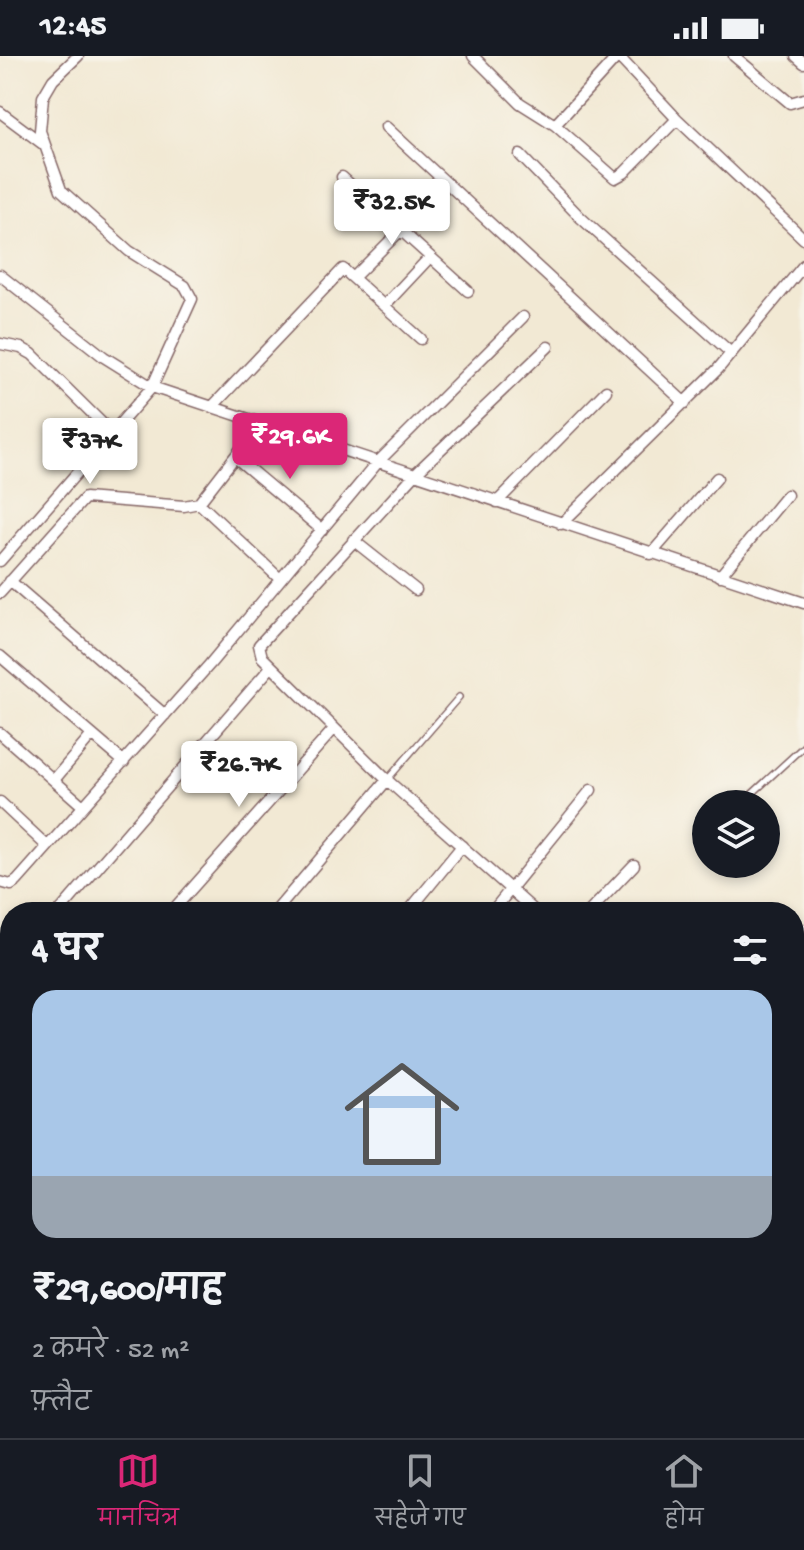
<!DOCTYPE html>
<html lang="hi">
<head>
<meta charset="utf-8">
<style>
	:root { --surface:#171b24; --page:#242831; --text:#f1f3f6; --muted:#9ea1a6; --line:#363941; --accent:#db2777 }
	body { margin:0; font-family:"Gochi Hand","Playpen Sans Deva",sans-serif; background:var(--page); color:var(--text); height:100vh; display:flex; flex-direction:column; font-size:30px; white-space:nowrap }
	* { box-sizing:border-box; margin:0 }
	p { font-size:26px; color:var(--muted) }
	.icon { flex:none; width:44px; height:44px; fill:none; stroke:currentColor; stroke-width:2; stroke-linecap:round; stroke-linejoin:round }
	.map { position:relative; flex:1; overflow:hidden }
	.drawer { position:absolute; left:0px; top:846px; width:804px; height:536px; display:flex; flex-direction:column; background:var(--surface); border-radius:32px 32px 0 0; box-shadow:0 4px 12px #0003 }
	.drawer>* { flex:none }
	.fabs { position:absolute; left:692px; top:734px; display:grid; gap:16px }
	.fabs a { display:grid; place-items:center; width:88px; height:88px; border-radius:50%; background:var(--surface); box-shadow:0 4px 12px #0003; font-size:40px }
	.price { position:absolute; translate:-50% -68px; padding:0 18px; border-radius:8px; background:#fff; color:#222; font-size:26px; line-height:52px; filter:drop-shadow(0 2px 4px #0008) }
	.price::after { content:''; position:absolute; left:50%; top:48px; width:24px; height:18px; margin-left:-12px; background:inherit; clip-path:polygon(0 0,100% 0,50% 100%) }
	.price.on { background:var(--accent); color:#fff }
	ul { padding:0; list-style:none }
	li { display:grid; align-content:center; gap:16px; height:424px; padding:0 32px }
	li+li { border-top:2px solid var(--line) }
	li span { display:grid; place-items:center; height:248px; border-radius:24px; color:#555 }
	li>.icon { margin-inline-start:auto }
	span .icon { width:144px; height:144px; fill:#fffc; stroke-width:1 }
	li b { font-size:34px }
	h2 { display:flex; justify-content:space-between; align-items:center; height:96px; padding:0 32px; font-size:34px }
	.status { display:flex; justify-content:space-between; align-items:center; height:56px; padding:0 40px; background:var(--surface); direction:ltr }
	.status svg { height:22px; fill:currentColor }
	.menu { display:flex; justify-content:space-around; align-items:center; height:112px; border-top:2px solid var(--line); background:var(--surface); font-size:22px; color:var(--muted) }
	.menu a { display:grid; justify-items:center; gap:4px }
	.menu .on { color:var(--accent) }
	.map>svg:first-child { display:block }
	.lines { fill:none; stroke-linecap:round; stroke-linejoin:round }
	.service-casing { stroke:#856666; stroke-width:8 }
	.minor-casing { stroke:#856666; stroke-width:13 }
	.tertiary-casing { stroke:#856666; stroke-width:17 }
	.service { stroke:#fff; stroke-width:5 }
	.minor { stroke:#fff; stroke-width:10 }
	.tertiary { stroke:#fff; stroke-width:14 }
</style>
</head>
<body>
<div class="status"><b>12:45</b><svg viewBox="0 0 49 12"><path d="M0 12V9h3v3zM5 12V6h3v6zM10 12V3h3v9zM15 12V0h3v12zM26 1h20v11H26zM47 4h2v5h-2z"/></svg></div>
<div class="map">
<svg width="804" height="1382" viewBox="0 0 804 1382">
	<rect width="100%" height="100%" fill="#f7f3e8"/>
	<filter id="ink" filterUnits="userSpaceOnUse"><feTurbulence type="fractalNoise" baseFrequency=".0125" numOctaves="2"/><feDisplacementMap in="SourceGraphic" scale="16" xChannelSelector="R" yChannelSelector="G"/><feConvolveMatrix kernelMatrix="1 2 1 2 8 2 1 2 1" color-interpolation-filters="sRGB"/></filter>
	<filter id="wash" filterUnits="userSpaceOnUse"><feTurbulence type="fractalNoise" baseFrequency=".006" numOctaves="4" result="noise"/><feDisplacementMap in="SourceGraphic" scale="32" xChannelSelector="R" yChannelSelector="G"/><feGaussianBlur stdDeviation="1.8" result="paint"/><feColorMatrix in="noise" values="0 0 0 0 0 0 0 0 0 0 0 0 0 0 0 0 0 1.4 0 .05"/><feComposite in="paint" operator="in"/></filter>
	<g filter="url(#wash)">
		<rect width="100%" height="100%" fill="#f2e9d4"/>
	</g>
	<g filter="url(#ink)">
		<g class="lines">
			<g class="service-casing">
				<path id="service" d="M 387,724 L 459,641
					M 741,748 L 804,690
					M 794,882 L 804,871
					M 794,1063 L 804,1076"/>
			</g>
			<g class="minor-casing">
				<path id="minor" d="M 473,0 L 520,47 L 555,69 L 615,122 L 624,117 L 677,63
					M 618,0 L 677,63 L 804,183
					M 734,0 L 790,47 L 804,43
					M 796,0 L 804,7
					M 0,56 L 43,88
					M 555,69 L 618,0
					M 386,71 L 685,347
					M 520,99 L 581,162 L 731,297
					M 342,121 L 468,235
					M 0,219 L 104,301 L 152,331 L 804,547
					M 353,222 L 400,175
					M 384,250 L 430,201
					M 1,288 L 21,292 L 32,298 L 113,378
					M 212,351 L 343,213 L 421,283
					M 235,401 L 322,474
					M 497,446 L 606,335
					M 199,447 L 280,523
					M 561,468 L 718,313 L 804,209
					M 353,484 L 416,534
					M 651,498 L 717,422
					M 0,505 L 152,331 L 192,243 L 185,230 L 129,195 L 61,134 L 40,75 L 43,41 L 53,24 L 78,0
					M 720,520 L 787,439
					M 10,525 L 165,659
					M 0,537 L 85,442 L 184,450 L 199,447 L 244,389 L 254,365
					M 0,600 L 124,706
					M 0,677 L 83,750
					M 54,724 L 92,679
					M 0,746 L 47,790
					M 0,826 L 11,829 L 17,825 L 210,608 L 378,406 L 523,261
					M 59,856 L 271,611
					M 171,856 L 333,674
					M 275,856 L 387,724
					M 408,856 L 462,790
					M 492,856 L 591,734
					M 536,856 L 387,724 L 262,601 L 259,589 L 417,416 L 548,291
					M 589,856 L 634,809
					M 3,888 L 10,893
					M 0,1004 L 10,990
					M 0,1147 L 10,1133
					M 496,1372 L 516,1382
					M 534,1372 L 554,1382
					M 82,1382 L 87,1372"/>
			</g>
			<g class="tertiary-casing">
				<path id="tertiary" d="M 789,1382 L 804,1355"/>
			</g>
			<use href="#service" class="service"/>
			<use href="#minor" class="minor"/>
			<use href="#tertiary" class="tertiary"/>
		</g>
	</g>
</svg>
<div class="fabs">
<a><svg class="icon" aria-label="layers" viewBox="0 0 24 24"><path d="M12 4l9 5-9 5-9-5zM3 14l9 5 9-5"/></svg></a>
</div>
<b class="price" style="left:392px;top:191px">₹32.5K</b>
<b class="price on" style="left:290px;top:425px">₹29.6K</b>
<b class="price" style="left:90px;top:430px">₹37K</b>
<b class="price" style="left:239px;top:753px">₹26.7K</b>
<section class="drawer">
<h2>4 घर<svg class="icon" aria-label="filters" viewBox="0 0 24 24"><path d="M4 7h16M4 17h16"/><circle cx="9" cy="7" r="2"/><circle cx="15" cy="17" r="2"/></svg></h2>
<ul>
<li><span style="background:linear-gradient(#a9c7e8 75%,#9aa5b1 0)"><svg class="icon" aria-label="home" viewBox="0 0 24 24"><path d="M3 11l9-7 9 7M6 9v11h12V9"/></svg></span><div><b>₹29,600/माह</b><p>2 कमरे · 52 m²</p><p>फ़्लैट</p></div></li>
</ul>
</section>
</div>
<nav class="menu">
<a class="on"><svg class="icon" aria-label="map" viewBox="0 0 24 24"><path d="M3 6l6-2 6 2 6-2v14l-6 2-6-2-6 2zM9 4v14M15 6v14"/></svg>मानचित्र</a>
<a><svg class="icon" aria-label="saved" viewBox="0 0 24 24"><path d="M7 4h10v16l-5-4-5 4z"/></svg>सहेजे गए</a>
<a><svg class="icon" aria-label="home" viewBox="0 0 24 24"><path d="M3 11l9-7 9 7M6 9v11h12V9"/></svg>होम</a>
</nav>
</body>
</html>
